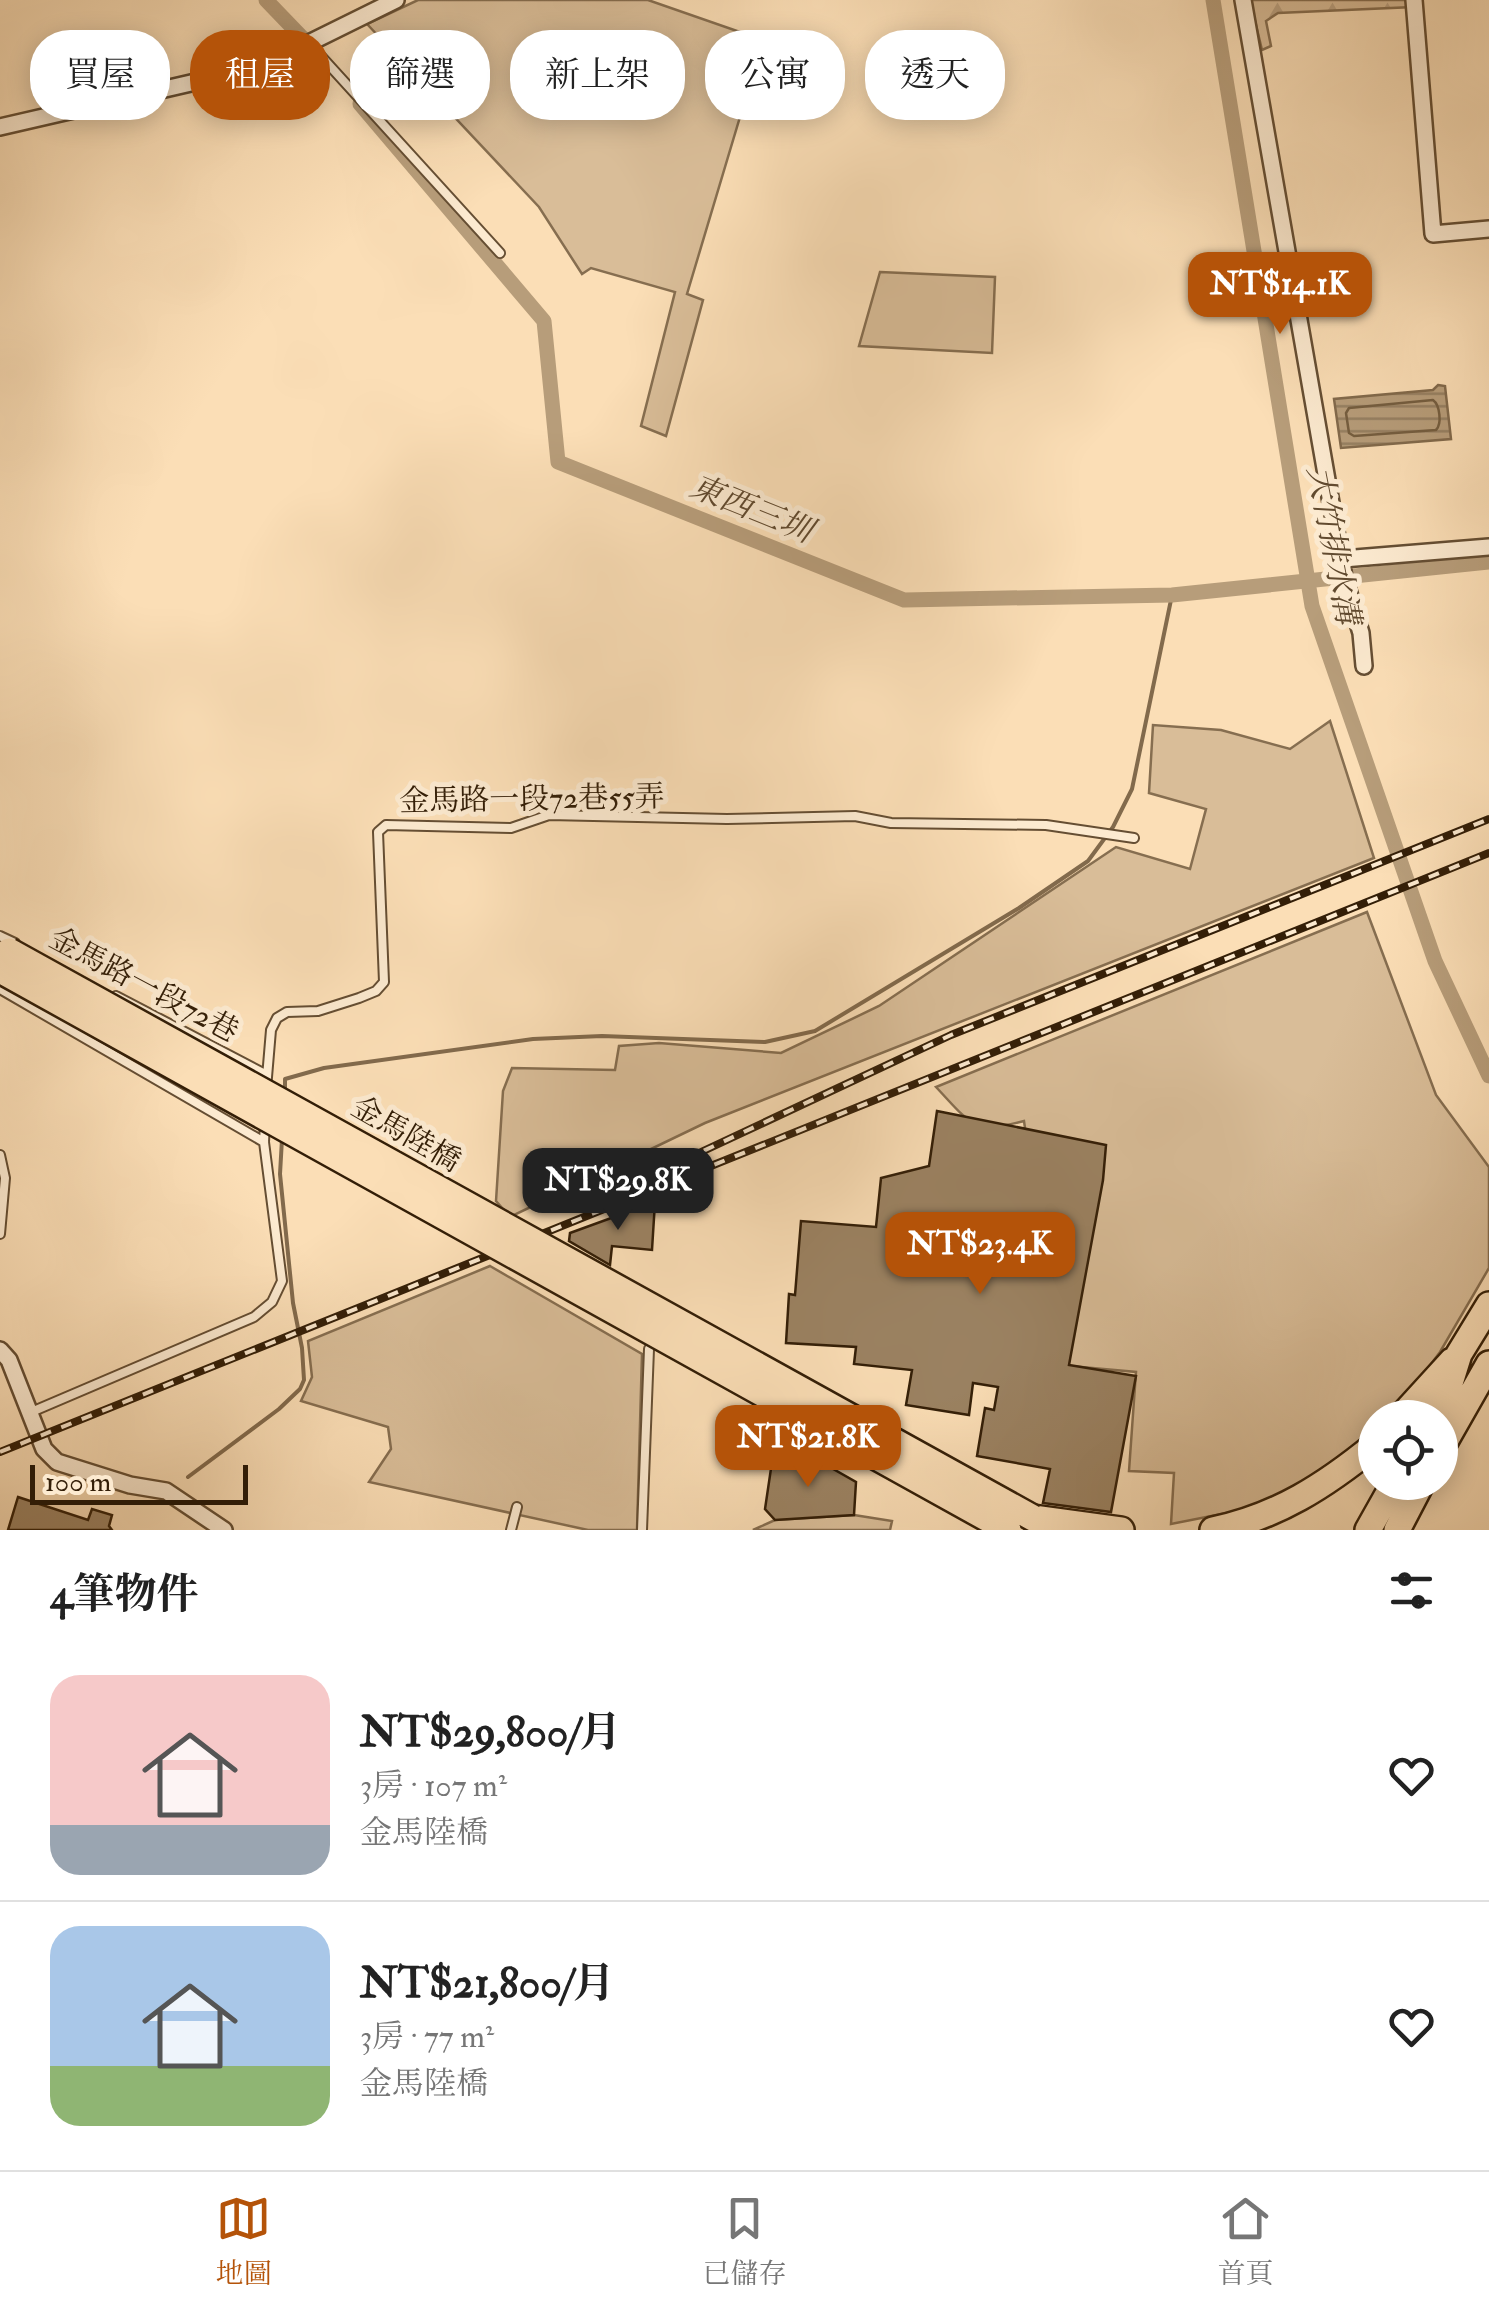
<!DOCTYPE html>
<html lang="zh-TW">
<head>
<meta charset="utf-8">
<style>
	:root { --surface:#fff; --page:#f2f2f2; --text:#222; --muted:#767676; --line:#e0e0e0; --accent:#b45309 }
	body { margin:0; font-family:"IM FELL Double Pica","Noto Serif TC",serif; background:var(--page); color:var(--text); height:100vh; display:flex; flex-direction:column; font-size:38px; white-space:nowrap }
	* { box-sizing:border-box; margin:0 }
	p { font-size:32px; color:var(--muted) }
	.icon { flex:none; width:55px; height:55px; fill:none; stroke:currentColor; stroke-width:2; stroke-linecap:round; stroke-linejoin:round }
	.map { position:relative; height:1530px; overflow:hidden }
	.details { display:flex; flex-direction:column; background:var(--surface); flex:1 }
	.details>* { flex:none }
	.banner { position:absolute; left:30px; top:30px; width:1430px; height:90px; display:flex; gap:20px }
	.buttons { position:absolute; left:1358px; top:1400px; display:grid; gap:20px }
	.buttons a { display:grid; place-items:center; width:100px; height:100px; border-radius:50%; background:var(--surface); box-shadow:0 5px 25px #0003; font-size:50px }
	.scale { position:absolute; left:30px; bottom:25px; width:218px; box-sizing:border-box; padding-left:10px; border:5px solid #331e07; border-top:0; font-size:28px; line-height:35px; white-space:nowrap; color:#331e07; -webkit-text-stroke:8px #fcead0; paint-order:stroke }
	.price { position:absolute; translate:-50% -85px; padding:0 22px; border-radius:20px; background:var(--accent); color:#fff; font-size:32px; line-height:65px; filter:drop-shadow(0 2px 5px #0008) }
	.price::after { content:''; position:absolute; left:50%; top:60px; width:30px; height:22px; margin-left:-15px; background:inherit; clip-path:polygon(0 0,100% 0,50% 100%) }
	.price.active { background:#222; color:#fff }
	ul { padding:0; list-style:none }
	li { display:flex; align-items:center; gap:30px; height:250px; padding:0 50px }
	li+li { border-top:2px solid var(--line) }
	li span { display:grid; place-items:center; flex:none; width:280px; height:200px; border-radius:30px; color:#555 }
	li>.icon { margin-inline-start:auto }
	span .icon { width:120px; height:120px; fill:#fffc; stroke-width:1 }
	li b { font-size:42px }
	h2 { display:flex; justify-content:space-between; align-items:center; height:120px; padding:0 50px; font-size:42px }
	.pill { padding:0 35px; border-radius:40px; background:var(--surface); box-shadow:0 5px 25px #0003; font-size:35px; line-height:90px }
	.pill.active { background:var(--accent); color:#fff }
	.menu { display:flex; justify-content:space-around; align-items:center; height:140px; border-top:2px solid var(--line); background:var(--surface); font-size:28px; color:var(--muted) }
	.menu a { display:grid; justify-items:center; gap:5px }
	.menu .active { color:var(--accent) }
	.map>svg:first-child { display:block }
	.grass { fill:#d9bd98; stroke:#866e50; stroke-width:2.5 }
	.forest { fill:url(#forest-firs); stroke:#866e50; stroke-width:2.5 }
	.water { fill:url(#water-rules); stroke:#826a4c; stroke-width:2.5 }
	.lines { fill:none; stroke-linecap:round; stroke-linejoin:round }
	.shore { stroke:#755e40; stroke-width:2.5 }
	.stream { stroke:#826a4c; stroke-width:4 }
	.canal { stroke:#b79d7a; stroke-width:15 }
	.building { fill:#9b8262; stroke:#331e07; stroke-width:2.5 }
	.service-casing { stroke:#654e33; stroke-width:12 }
	.minor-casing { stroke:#654e33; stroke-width:20 }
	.primary-casing { stroke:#331e07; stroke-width:30 }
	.service { stroke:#fcead0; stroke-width:8 }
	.minor { stroke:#fcead0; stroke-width:15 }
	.primary { stroke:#fbdeb6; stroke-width:25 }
	.rail-casing { stroke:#331e07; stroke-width:8 }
	.rail { stroke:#fcead0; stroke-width:4; stroke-dasharray:11; stroke-linecap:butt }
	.primary-bridge-casing { stroke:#331e07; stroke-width:30; stroke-linecap:butt }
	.primary-bridge { stroke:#fbdeb6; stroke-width:25 }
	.labels { text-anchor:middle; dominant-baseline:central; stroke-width:10; stroke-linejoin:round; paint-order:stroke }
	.street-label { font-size:30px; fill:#331e07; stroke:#fcead0 }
	.water-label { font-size:32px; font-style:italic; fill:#614a2f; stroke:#fcead0 }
</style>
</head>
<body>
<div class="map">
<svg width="1489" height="1530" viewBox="0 0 1489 1530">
	<defs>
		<pattern id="forest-firs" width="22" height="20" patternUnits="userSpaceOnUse" patternTransform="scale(2.5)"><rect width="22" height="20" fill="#d9bd98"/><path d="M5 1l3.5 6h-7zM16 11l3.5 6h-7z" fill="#bba282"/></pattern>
		<pattern id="water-rules" width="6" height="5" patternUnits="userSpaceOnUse" patternTransform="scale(2.5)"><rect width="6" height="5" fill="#b79d7a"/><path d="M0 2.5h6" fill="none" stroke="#957f62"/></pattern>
	</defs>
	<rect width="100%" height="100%" fill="#fbdeb6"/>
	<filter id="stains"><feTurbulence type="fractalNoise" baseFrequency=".002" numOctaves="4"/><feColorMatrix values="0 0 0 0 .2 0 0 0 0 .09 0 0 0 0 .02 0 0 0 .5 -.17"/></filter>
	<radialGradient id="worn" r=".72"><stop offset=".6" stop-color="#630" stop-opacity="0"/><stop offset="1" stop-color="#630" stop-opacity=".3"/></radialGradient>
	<path class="grass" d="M 418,0 L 648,0 L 763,40 L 687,294 L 703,300 L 666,436 L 641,426 L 675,292 L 591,268 L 582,274 L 539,207 L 367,24 Z
		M 880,272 L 995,277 L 992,353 L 859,346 Z
		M 1330,721 L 1374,858 L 705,1123 L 510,1217 L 496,1201 L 503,1091 L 512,1068 L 615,1070 L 619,1046 L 659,1043 L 781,1053 L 879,1006 L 1116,847 L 1190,869 L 1206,809 L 1149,793 L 1153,725 L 1221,730 L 1290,749 Z
		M 1367,912 L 1436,1095 L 1489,1167 L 1489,1268 L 1440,1352 L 1393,1415 L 1375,1418 L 1375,1432 L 1331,1473 L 1257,1507 L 1171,1524 L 1174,1473 L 1129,1471 L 1136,1372 L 1059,1365 L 1024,1121 C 973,1135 969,1122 936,1087 Z
		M 490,1266 L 642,1354 L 637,1530 L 588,1530 L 369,1482 L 391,1449 L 388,1427 L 301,1401 L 312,1377 L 308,1341 Z
		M 854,1515 L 892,1521 L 890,1530 L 753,1530 L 775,1520 Z"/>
	<path class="forest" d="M 1250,0 L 1412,0 L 1413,7 L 1278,13 L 1266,21 L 1271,46 L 1262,50 Z"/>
	<path class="water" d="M 1438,385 L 1445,386 L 1451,439 L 1341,448 L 1334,399 L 1433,390 Z"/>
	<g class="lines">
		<path class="shore" d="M 1433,400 C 1440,405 1442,424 1436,430 L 1354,436 L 1349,433 L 1346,413 L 1349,408 Z"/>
		<path class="stream" d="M 285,1090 L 285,1079 L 324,1068 L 533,1039 L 602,1036 L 765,1042 L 815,1031 L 1019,908 L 1088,861 L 1113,827 L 1132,789 L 1172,595
			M 188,1477 L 279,1409 L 300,1389 L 304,1380 L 302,1348 L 293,1303 L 280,1174 L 282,1139"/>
		<path class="canal" d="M 266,0 L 316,52
			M 1213,0 L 1312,606 L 1435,961 L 1489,1076
			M 360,104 L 544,321 L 558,462 L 904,600 L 1172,595 L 1489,562"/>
	</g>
	<path class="building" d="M 937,1111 L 1106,1145 L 1103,1180 L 1069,1365 L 1136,1376 L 1111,1512 L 1043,1503 L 1050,1469 L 977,1456 L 985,1408 L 994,1410 L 998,1387 L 973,1383 L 969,1415 L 906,1405 L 912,1370 L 854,1364 L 856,1347 L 786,1343 L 789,1294 L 795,1295 L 801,1221 L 876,1227 L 881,1178 L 929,1166 Z
		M 655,1202 L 652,1250 L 612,1246 L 610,1265 L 569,1241 L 570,1233 Z
		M 773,1455 L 812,1457 L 856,1482 L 854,1515 L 775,1520 L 765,1509 Z
		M 18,1497 L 88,1520 L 92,1509 L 112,1515 L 109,1526 L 112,1530 L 8,1530 Z"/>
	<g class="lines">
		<g class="service-casing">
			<path id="service" d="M 309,43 L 500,253
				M 0,936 L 15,943
				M 0,989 L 264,1142
				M 116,996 L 267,1075
				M 266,1089 L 271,1030 L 277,1018 L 287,1012 L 318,1011 L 359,998 L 376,991 L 384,982 L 378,832 L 386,825 L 511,828 L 549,815 L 727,819 L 855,816 L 891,823 L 1046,825 L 1134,838
				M 0,1155 L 5,1178 L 0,1234
				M 29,1413 L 254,1317 L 272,1302 L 282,1281 L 264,1142 L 265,1123
				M 511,1530 L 517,1507
				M 642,1530 L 649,1349"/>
		</g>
		<g class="minor-casing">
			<path id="minor" d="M 1243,0 L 1344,577 L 1361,633 L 1364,666
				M 1414,0 L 1433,234 L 1489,229
				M 0,127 L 204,80 L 309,43 L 396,0
				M 1343,559 L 1489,547
				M 0,1350 L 9,1360 L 44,1449 L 57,1462 L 130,1485 L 166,1491 L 224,1530"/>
		</g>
		<g class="primary-casing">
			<path id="primary" d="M 1400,1418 L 1452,1361
				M 1433,1418 L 1446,1396 L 1459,1354 L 1489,1305
				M 1440,1450 L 1489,1364
				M 1033,1518 L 1121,1530
				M 1213,1530 C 1277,1517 1326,1485 1375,1445
				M 1368,1530 L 1395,1482
				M 1397,1530 L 1422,1482"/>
		</g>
		<use href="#service" class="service"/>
		<use href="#minor" class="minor"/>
		<use href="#primary" class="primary"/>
		<g class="rail-casing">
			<path id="rail" d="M 684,1160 L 951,1035 L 1489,819
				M 0,1452 L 1489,853"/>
		</g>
		<use href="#rail" class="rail"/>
		<g class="primary-bridge-casing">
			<path id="primary-bridge" d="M 9,951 L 1033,1518
				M 0,970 L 1008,1530"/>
		</g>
		<use href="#primary-bridge" class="primary-bridge"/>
	</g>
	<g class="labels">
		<g class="street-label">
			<text transform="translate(532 799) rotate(-1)">金馬路一段72巷55弄</text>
			<text transform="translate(144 985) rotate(28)">金馬路一段72巷</text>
			<text transform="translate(406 1134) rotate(30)">金馬陸橋</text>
		</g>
		<g class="water-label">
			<text transform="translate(751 509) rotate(22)">東西三圳</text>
			<text transform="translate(1333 545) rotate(79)">大竹排水溝</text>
		</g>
	</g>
	<rect width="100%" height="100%" filter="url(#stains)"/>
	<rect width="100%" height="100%" fill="url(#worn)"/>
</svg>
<div class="buttons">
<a><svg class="icon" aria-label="locate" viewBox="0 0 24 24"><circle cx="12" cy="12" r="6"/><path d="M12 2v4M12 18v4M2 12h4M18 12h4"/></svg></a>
</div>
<div class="scale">100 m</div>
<b class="price" style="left:1280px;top:337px">NT$14.1K</b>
<b class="price active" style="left:618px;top:1233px">NT$29.8K</b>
<b class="price" style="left:980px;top:1297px">NT$23.4K</b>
<b class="price" style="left:808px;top:1490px">NT$21.8K</b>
<div class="banner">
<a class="pill">買屋</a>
<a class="pill active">租屋</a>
<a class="pill">篩選</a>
<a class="pill">新上架</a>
<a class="pill">公寓</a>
<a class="pill">透天</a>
</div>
</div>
<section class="details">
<h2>4筆物件<svg class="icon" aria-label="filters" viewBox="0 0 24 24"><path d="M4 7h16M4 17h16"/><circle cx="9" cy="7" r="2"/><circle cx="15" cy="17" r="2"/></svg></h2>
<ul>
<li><span style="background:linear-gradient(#f6c9c9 75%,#9aa5b1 0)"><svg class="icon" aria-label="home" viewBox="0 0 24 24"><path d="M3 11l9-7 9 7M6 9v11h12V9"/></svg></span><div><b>NT$29,800/月</b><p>3房 · 107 m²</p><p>金馬陸橋</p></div><svg class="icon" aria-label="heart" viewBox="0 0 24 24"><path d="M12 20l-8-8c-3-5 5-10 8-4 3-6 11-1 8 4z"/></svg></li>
<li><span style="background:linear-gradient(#a9c7e8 70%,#8fb573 0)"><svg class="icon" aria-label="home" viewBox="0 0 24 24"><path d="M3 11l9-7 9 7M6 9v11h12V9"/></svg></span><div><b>NT$21,800/月</b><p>3房 · 77 m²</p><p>金馬陸橋</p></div><svg class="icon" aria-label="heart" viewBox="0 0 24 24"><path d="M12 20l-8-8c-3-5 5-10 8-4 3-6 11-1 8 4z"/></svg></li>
</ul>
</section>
<nav class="menu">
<a class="active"><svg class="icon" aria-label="map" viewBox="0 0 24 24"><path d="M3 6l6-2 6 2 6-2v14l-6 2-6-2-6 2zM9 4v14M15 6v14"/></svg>地圖</a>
<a><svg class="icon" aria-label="saved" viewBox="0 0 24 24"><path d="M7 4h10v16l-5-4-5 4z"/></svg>已儲存</a>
<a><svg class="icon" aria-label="home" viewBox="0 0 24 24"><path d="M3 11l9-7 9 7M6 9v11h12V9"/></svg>首頁</a>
</nav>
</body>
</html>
